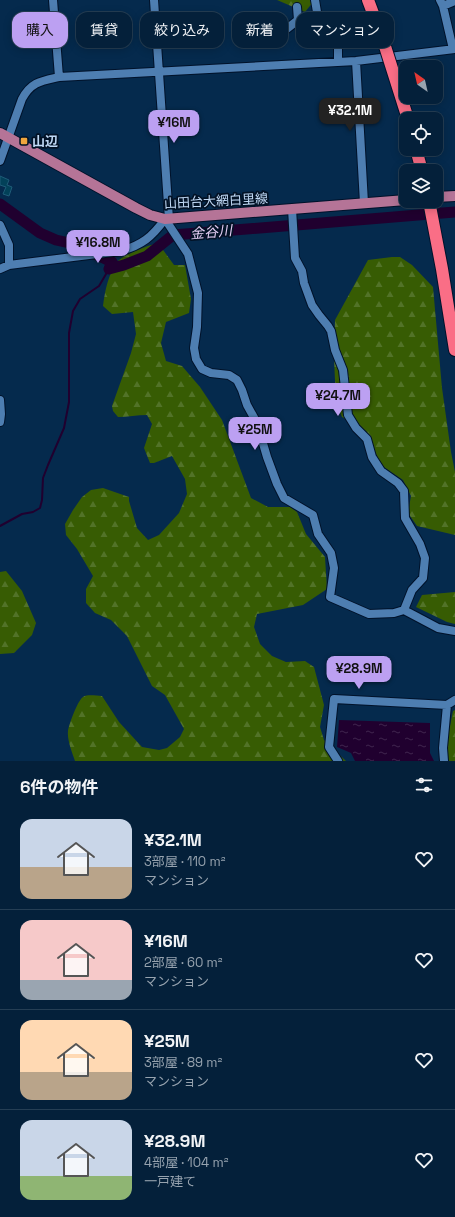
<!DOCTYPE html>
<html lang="ja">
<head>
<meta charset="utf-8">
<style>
	:root { --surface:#04203a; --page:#0d2842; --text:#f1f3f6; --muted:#97a3af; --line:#253e54; --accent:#bca0f2 }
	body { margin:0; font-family:"Space Grotesk","Noto Sans JP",sans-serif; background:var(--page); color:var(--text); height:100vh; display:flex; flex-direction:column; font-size:15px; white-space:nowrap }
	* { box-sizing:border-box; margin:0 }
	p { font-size:13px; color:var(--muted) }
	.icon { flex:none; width:22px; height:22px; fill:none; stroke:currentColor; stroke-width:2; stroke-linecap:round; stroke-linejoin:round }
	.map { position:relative; height:761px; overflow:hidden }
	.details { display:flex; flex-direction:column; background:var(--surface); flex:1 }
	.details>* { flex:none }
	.banner { position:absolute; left:12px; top:12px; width:431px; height:36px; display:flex; gap:8px }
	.needle { width:26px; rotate:326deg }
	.controls { position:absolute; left:399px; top:60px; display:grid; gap:8px }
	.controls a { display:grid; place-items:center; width:44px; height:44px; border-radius:8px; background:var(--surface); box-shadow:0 2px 10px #0003,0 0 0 1px var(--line); font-size:20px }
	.price { position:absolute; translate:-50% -34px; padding:0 9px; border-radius:8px; background:var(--accent); color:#111; font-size:13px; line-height:26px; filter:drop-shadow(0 1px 2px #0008) }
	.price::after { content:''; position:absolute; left:50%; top:24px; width:12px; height:9px; margin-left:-6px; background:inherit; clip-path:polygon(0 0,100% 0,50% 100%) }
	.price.current { background:#222; color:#fff }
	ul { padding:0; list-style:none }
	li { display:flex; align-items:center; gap:12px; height:100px; padding:0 20px }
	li+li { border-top:1px solid var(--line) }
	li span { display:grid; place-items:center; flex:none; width:112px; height:80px; border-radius:12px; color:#555 }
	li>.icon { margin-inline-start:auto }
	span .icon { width:48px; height:48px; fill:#fffc; stroke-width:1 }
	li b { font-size:17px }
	h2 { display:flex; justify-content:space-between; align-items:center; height:48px; padding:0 20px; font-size:17px }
	.pill { padding:0 14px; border-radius:12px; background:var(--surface); box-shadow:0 2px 10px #0003,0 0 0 1px var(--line); font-size:14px; line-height:36px }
	.pill.current { background:var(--accent); color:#111 }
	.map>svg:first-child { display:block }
	.forest { fill:url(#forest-firs) }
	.water { fill:url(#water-ripples) }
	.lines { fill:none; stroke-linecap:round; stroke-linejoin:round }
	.stream { stroke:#20002f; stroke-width:2 }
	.river { stroke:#20002f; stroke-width:11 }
	.building { fill:#024159; stroke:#1f5c78 }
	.minor-casing { stroke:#00122a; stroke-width:10 }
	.major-casing { stroke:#00122a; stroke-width:12 }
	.highway-casing { stroke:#00122a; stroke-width:14 }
	.minor { stroke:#4e7eb1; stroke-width:8 }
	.major { stroke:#b57497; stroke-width:10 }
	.highway { stroke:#fa6e86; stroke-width:12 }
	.highway-bridge-casing { stroke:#00122a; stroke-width:14; stroke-linecap:butt }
	.highway-bridge { stroke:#fa6e86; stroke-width:12 }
	.poi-dot { fill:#f0a63e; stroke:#021226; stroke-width:1.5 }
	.labels { text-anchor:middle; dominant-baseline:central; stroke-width:3.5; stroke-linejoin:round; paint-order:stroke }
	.poi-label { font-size:13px; font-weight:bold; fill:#c0d9f5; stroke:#021226; text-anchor:start }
	.street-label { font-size:13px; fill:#c0d9f5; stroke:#021226 }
	.water-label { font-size:14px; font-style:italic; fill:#e4cdf4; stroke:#021226 }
</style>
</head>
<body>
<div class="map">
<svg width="455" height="761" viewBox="0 0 455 761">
	<defs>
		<pattern id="forest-firs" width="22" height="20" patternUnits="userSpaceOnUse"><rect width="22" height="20" fill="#375c03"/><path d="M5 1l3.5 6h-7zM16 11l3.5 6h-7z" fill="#527328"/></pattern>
		<pattern id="water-ripples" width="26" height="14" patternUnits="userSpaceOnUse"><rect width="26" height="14" fill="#20002f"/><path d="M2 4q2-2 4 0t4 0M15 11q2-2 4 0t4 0" fill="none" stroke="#3f254e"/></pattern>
	</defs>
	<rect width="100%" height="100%" fill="#052a4d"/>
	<path class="forest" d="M 277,0 L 313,0 L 313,2 L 305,12 Z
		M 158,243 L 174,265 L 185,265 L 191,299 L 189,313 L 166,322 L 161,343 L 166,361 L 182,366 L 200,387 L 222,420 L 251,498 L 268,507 L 290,507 L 297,512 L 306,534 L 325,557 L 327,589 L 303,605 L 257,614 L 254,627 L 260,644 L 272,656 L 286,662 L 305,661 L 314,667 L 324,705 L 320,727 L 324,740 L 346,761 L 75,761 C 72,752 67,740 68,731 C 69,724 78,700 83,697 C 88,694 96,696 102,696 L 119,722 L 142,747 L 159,750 L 167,748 L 180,737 L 184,729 L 165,695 L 152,686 L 127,636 L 111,620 L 95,613 L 86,603 L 86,589 L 93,576 L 77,549 L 66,535 L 65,524 L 73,510 L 82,497 L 91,490 L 103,488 L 129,497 L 129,501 L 137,528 L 148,540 L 159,535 L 179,513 L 187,494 L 185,479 L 172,456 L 154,463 L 150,463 L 144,448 L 152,424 L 147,415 C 137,415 128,417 118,417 L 113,411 L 112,406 L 131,353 L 136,334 L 133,312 L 112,314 L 103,306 C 105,291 108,274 118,261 C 123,255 149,245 158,243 Z
		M 392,257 L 400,257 L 412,265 L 433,287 L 442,388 L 451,452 L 455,472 L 455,535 L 417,526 L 408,513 L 411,496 L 403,480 L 381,465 L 366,431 L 342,417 L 336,403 L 334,358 L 335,320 L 368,260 Z
		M 6,571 L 22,591 L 36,623 L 32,635 L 14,653 L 0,654 L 0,572 Z
		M 455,592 L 455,624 L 447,622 L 416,607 L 422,595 Z
		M 455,710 L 455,761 L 446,761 L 447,741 L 453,711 Z"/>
	<path class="water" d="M 339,720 L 430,723 L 430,753 L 434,761 L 355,761 L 351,753 L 337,747 Z"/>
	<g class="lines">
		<path class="stream" d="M 0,526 L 22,514 L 33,512 L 40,508 L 42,500 L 43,478 L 48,465 L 64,428 L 69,402 L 69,333 L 73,311 L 80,299 L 99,286 L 109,269"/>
		<path class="river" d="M 0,204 L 40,233 L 56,240 L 74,244 L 112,262 L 109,269
			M 109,269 L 124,265 L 147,256 L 173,235 L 455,212"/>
	</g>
	<path class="building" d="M 0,176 L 9,180 L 7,185 L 12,187 L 9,196 L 3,194 L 6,187 L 0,185 Z"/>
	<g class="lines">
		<g class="minor-casing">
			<path id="minor" d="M 53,0 L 59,77
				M 154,0 L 169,219
				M 315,0 L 317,12 L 320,19 L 338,44 L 338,62
				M 440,0 L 443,6 L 453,49
				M 443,6 L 455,1
				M 297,7 L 298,20
				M 274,39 L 298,20 L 322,22
				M 356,61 L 364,203
				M 0,161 L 22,99 C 31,82 41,81 59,77 L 356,61 L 455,49
				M 292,209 L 295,258 L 302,271 L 304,283 L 312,305 L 319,315 L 328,326 L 331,331 L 335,350 L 343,370 L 348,415 L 356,428 L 367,439 L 372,457 L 381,471 L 398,483 L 404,491 L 405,518 L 420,544 L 425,558 L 423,578 L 412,590 L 404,610
				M 0,225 L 9,245 L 9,265
				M 0,269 L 9,265 L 121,251 C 142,245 152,237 165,219 L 188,254 L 198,293 L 197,327 L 194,348 L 196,359 L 202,369 L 211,373 L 229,375 L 237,380 L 242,390 L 247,405 L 257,423 L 267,457 L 277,484 L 284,498 L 313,515 L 318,534 L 331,553 L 334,568 L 330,597 L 369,614 L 394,613 L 404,610 L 438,628 L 455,631
				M 0,400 L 1,414 L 0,422
				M 338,761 L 329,747 L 334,699 L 447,705 L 455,700
				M 444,761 L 443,748 L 447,705"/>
		</g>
		<g class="major-casing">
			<path id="major" d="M 0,133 L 136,208 L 150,215 L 165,219 L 406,200
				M 436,197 L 455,196"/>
		</g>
		<g class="highway-casing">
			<path id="highway" d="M 368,0 L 383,40
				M 416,149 L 422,171
				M 429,201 L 442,269 L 455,350"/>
		</g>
		<use href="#minor" class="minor"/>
		<use href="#major" class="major"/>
		<use href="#highway" class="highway"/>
		<g class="highway-bridge-casing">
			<path id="highway-bridge" d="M 383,40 L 408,119"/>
		</g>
		<use href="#highway-bridge" class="highway-bridge"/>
	</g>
	<rect class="poi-dot" x="20" y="137" width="8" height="8" rx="2"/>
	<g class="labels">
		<g class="poi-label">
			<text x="32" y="141">山辺</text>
		</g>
		<g class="street-label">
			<text transform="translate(216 201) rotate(-3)">山田台大網白里線</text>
		</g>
		<g class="water-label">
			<text transform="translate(211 232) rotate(-5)">金谷川</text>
		</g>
	</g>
</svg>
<div class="controls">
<a><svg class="needle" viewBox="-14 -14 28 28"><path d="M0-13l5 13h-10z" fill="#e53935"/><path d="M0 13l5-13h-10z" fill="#97a3af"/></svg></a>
<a><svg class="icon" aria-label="locate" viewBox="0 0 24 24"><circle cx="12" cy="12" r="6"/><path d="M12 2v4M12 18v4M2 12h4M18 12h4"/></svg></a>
<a><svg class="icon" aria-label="layers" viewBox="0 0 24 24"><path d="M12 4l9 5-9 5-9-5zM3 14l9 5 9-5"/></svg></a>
</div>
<b class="price current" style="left:350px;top:132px">¥32.1M</b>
<b class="price" style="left:174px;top:144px">¥16M</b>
<b class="price" style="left:98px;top:264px">¥16.8M</b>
<b class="price" style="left:338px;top:417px">¥24.7M</b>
<b class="price" style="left:255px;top:451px">¥25M</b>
<b class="price" style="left:359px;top:690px">¥28.9M</b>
<div class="banner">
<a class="pill current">購入</a>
<a class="pill">賃貸</a>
<a class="pill">絞り込み</a>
<a class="pill">新着</a>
<a class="pill">マンション</a>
</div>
</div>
<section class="details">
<h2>6件の物件<svg class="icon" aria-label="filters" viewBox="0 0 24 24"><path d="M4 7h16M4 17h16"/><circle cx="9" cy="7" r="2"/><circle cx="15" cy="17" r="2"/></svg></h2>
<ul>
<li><span style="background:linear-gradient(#c9d6e8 60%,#b9a48a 0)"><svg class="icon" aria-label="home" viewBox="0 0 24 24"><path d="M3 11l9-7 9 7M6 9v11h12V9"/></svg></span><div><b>¥32.1M</b><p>3部屋 · 110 m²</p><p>マンション</p></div><svg class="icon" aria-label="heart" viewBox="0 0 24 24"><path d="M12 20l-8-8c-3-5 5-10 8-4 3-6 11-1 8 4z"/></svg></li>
<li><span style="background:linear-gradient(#f6c9c9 75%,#9aa5b1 0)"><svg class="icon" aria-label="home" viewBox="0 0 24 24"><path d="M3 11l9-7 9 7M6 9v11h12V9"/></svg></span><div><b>¥16M</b><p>2部屋 · 60 m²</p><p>マンション</p></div><svg class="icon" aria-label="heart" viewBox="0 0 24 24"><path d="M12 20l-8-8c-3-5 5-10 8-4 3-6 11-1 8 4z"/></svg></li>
<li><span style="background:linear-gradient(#ffd9b3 65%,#b9a48a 0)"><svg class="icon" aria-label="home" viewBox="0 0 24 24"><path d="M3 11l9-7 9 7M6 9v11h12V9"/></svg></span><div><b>¥25M</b><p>3部屋 · 89 m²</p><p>マンション</p></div><svg class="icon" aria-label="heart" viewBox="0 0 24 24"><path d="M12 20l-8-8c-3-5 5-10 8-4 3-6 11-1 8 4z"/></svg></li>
<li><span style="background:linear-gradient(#c9d6e8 70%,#8fb573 0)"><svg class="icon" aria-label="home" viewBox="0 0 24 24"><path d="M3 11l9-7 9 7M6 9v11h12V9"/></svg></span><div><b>¥28.9M</b><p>4部屋 · 104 m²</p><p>一戸建て</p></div><svg class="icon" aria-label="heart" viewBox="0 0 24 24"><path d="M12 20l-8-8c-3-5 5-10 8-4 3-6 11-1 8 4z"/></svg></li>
</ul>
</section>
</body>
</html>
